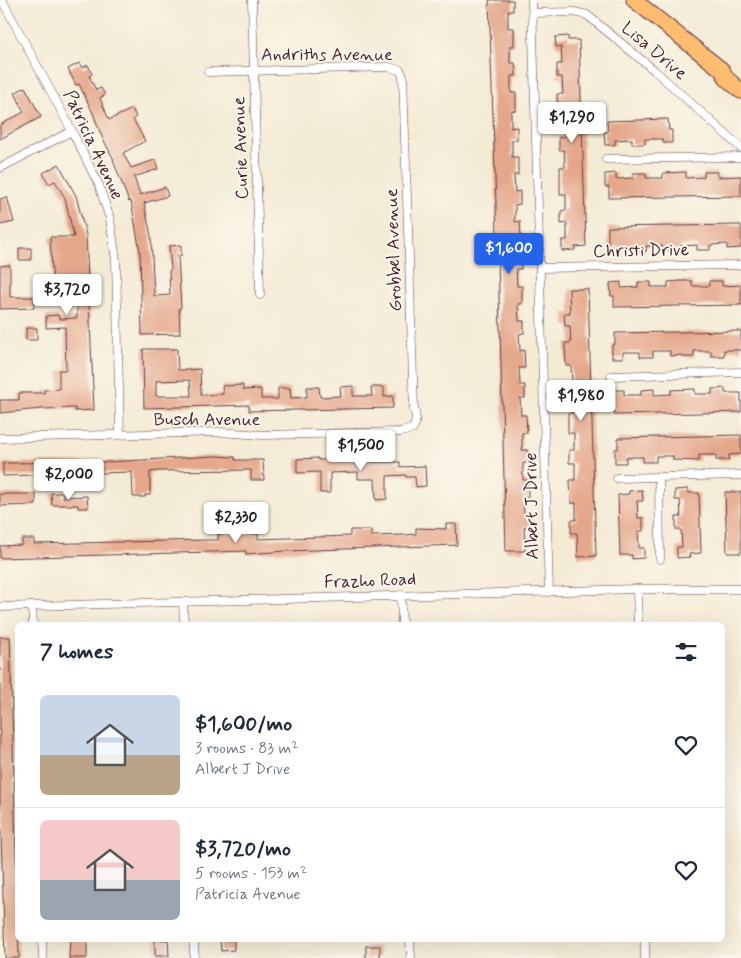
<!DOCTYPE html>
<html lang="en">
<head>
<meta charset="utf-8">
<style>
	:root { --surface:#fff; --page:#f6f6f7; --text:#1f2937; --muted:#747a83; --line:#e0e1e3; --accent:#2563eb }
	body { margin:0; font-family:Mynerve,sans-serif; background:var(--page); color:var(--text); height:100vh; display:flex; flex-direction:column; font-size:19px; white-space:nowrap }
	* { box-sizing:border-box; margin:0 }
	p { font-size:16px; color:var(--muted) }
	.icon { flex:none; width:28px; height:28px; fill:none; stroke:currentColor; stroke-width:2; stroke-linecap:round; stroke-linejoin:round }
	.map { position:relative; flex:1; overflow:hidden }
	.side { position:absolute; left:15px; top:622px; width:710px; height:320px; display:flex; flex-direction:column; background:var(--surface); border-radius:8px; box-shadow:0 5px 20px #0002 }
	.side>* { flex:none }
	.price { position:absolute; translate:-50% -42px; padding:0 11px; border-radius:5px; background:#fff; color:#222; font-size:16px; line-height:32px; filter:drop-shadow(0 1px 2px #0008) }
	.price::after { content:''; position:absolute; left:50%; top:30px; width:15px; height:11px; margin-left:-8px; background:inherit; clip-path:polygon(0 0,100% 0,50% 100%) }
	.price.selected { background:var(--accent); color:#fff }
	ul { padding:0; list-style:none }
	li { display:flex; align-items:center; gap:15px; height:125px; padding:0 25px }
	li+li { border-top:1px solid var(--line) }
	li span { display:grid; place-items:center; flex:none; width:140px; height:100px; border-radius:8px; color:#555 }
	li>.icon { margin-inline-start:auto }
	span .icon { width:60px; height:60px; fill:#fffc; stroke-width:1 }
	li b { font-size:21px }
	h2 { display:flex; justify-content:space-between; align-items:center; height:60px; padding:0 25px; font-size:21px }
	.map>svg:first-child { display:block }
	.building { fill:#e5a78b; fill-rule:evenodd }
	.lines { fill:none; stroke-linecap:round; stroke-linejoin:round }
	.street-casing { stroke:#643e44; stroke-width:9 }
	.highway-casing { stroke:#643e44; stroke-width:17 }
	.street { stroke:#fff; stroke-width:8 }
	.highway { stroke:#fdbc70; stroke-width:15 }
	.labels { text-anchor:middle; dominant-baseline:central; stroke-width:4; stroke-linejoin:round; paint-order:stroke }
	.street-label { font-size:18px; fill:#4a1f2b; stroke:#fbf7ec }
</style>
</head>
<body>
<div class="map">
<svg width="741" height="958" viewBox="0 0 741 958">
	<rect width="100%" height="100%" fill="#fbf7ec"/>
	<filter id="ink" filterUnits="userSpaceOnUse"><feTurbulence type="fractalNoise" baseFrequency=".02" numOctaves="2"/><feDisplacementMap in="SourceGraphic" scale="10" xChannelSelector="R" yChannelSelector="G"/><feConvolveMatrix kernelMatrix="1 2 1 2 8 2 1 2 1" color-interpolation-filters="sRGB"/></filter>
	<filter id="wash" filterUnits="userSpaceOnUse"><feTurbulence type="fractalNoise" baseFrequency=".0096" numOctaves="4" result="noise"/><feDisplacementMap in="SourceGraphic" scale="20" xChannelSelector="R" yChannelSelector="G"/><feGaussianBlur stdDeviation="1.12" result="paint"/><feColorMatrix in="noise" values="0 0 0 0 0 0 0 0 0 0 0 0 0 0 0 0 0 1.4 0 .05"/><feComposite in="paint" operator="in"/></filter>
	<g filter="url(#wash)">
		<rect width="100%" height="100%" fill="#f4ebd5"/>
		<g id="blocks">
			<path class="building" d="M 489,0 L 513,0 L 513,11 L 508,11 L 508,28 L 514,28 L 514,46 L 510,46 L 510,63 L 515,63 L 516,76 L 511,76 L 511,93 L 516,93 L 516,110 L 511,111 L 511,128 L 517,127 L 517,140 L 512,140 L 512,157 L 518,157 L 518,175 L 514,175 L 515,192 L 520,191 L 520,204 L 515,205 L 515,222 L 520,221 L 521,239 L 515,239 L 516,256 L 521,256 L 521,269 L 516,269 L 517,286 L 522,286 L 522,304 L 518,304 L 519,321 L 524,321 L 524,333 L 519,334 L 520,351 L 524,350 L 525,368 L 519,368 L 520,385 L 525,385 L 525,398 L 520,398 L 521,415 L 526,415 L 527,433 L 522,433 L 522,450 L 527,450 L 528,463 L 523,463 L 523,480 L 528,480 L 528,497 L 523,497 L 524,514 L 529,514 L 529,527 L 524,527 L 525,551 L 506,551 L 499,293 Z
				M 568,36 L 568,40 L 579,40 L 586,246 L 575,247 L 575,250 L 562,251 L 562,240 L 567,240 L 567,223 L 561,224 L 561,211 L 566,210 L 566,194 L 560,194 L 560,167 L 565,167 L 564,150 L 559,150 L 559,137 L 564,137 L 563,120 L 558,120 L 558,110 L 557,94 L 563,94 L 562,77 L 557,77 L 557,64 L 562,64 L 561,47 L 556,47 L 555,37 Z
				M 79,63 L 82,68 L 88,65 L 92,74 L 89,76 L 96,90 L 101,88 L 105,95 L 100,98 L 109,120 L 132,109 L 136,117 L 133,119 L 145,141 L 123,153 L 131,168 L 155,160 L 158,169 L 134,177 L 140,195 L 165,187 L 168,196 L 144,203 L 151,236 L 154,296 L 170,295 L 169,271 L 171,269 L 169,246 L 181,245 L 181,256 L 178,256 L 181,308 L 179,308 L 180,334 L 142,335 L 140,252 L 131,201 L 129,202 L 113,160 L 114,160 L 102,137 L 93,113 L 79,84 L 76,85 L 68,69 Z
				M 25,87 L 41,117 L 0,139 L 0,125 L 24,112 L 15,93 Z
				M 668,119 L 669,130 L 672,130 L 672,143 L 663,143 L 663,139 L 645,139 L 645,144 L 632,144 L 632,139 L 615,140 L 615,145 L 605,145 L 604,132 L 608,132 L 607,121 Z
				M 59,164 L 76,196 L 86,235 L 94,410 L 75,411 L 75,408 L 41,409 L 0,413 L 0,400 L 19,400 L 19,393 L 44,393 L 44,390 L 59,389 L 59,370 L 66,370 L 65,327 L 46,328 L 46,316 L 58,315 L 59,319 L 77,318 L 77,299 L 54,300 L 50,237 L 74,237 L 65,198 L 55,181 L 49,184 L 43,173 Z
				M 686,172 L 686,178 L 704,177 L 704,172 L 717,172 L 717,177 L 741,176 L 741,196 L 609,198 L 609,187 L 605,187 L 605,174 L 616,173 L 616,179 L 633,178 L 633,173 L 646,173 L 646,178 L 663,178 L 663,173 Z
				M 7,197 L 14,222 L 0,225 L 0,199 Z
				M 741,225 L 741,248 L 727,249 L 727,244 L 710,245 L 710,250 L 697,250 L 697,245 L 680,246 L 680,250 L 663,250 L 663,246 L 646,246 L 646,251 L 633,251 L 633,246 L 608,247 L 608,227 Z
				M 19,248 L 31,248 L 31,260 L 19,260 Z
				M 10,265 L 10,297 L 34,297 L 34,308 L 0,309 L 0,266 Z
				M 681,281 L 692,281 L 692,286 L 709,286 L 709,281 L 722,281 L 722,286 L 741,285 L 741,305 L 614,307 L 614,296 L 611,296 L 610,283 L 621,282 L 621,288 L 638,287 L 638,282 L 651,282 L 651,287 L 668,287 L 668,282 Z
				M 569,289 L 588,289 L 596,556 L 578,557 L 577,533 L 571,533 L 571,520 L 576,520 L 576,503 L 571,503 L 570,480 L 575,480 L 575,463 L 569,463 L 569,450 L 574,450 L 574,433 L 568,433 L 568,413 L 573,413 L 572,396 L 567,396 L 566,383 L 572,383 L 571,366 L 566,366 L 565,343 L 571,343 L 570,326 L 565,326 L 564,313 L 570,313 Z
				M 26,328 L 37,328 L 37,340 L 26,340 Z
				M 741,331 L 741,350 L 724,350 L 724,356 L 711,356 L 711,351 L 694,351 L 694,357 L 683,357 L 683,355 L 670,356 L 670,351 L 653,351 L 653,357 L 640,357 L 640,352 L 623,352 L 623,358 L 612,358 L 612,345 L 615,344 L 615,333 Z
				M 143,349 L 177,349 L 178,370 L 200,369 L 201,395 L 223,394 L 222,386 L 243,385 L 243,390 L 261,389 L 261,399 L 278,399 L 278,388 L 290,388 L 291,398 L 307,397 L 307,387 L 319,387 L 320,397 L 341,396 L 340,387 L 353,386 L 353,396 L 372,396 L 371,387 L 384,387 L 384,397 L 393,396 L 393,408 L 249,411 L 249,405 L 144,408 ZM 190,380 L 191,396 L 156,396 L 156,381 Z
				M 725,388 L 725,393 L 741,393 L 741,412 L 614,415 L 613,390 L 624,390 L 624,395 L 641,395 L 641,390 L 654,389 L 654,395 L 671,394 L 671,390 L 695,389 L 695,394 L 712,394 L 712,389 Z
				M 741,435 L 741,454 L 729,455 L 729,460 L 716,460 L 716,455 L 699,455 L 699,461 L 673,460 L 673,456 L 656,456 L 656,462 L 643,462 L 643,457 L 626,457 L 626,463 L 615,463 L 615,449 L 618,449 L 618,438 Z
				M 215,456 L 235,457 L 235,460 L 263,460 L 264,480 L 251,480 L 251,470 L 157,471 L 150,472 L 150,495 L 145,495 L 145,497 L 133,497 L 132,472 L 3,476 L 3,463 L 107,462 Z
				M 318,458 L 318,460 L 371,459 L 371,462 L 400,462 L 400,467 L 425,466 L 426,486 L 416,487 L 415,477 L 406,477 L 406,475 L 387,476 L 387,499 L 376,500 L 375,479 L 358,479 L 358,472 L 330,473 L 330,493 L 320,493 L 320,472 L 297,473 L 297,459 Z
				M 688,489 L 688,493 L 699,493 L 701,553 L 689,554 L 690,557 L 677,558 L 677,547 L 682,547 L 681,530 L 676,530 L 676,517 L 681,517 L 680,500 L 675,500 L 675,490 Z
				M 642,490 L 643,501 L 637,501 L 638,518 L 643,518 L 643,531 L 638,531 L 639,548 L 644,548 L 644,558 L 632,559 L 632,555 L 620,555 L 618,495 L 629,494 L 629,491 Z
				M 725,492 L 741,492 L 741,553 L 727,553 Z
				M 51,493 L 63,493 L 63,497 L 87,496 L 88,508 L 78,508 L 78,505 L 52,505 Z
				M 0,494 L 36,494 L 36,505 L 0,506 Z
				M 446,524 L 456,524 L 457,545 L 287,551 L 246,554 L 246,551 L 0,558 L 0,546 L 22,545 L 22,539 L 34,539 L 34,544 L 208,540 L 218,540 L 218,534 L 258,534 L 258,539 L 350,536 L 350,530 L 371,530 L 371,536 L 406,535 L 416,534 L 416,528 L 446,529 Z
				M 0,637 L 10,637 L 19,958 L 5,958 L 0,804 Z
				M 70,940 L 87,940 L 87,958 L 69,958 Z
				M 155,940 L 168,940 L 169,956 L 155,956 Z
				M 220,940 L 234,940 L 234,950 L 221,951 Z
				M 366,946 L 380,946 L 380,958 L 366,958 Z"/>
		</g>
	</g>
	<g filter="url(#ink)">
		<use href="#blocks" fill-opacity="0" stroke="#643e44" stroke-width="1"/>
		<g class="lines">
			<g class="street-casing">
				<path id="street" d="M 2,0 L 72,131 L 99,185 L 110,219 L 116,260 L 120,435
					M 252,0 L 260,295
					M 532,0 L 549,592
					M 533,13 L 574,12 L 587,15 L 654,70 L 741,148
					M 606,159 L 741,157
					M 0,168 L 72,131
					M 541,268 L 741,265
					M 611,376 L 741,372
					M 0,438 L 219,432 L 263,435 L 401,432 L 413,429 C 416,422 417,417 414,409 L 403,76 L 400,70 L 388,67 L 208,72
					M 659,477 L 660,559
					M 617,478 L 741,475
					M 637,589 L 638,625
					M 401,595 L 402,625
					M 183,602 L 184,625
					M 32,606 L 33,625
					M 0,607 L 637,589 L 741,589
					M 42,940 L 43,958
					M 194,940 L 194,958
					M 410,940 L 411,958
					M 645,940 L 645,958"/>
			</g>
			<g class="highway-casing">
				<path id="highway" d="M 634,0 L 722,70 L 727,79 L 741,91"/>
			</g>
			<use href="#street" class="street"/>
			<use href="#highway" class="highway"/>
		</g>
	</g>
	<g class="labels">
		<g class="street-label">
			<text transform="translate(654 51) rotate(40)">Lisa Drive</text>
			<text x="327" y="55">Andriths Avenue</text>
			<text transform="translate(93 145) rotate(65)">Patricia Avenue</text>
			<text transform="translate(241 148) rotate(-92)">Curie Avenue</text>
			<text transform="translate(394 250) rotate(-92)">Grobbel Avenue</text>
			<text transform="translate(641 251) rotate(-1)">Christi Drive</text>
			<text x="207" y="420">Busch Avenue</text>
			<text transform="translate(532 506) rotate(-91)">Albert J Drive</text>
			<text transform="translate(370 581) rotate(-2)">Frazho Road</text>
		</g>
	</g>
</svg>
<b class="price" style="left:572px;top:144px">$1,290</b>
<b class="price selected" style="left:509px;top:275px">$1,600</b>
<b class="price" style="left:67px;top:316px">$3,720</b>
<b class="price" style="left:581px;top:422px">$1,980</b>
<b class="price" style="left:361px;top:472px">$1,500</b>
<b class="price" style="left:69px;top:501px">$2,000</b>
<b class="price" style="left:236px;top:544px">$2,330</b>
<section class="side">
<h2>7 homes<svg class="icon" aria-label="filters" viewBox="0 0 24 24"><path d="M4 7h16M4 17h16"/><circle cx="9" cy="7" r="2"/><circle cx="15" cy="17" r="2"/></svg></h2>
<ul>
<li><span style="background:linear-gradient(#c9d6e8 60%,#b9a48a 0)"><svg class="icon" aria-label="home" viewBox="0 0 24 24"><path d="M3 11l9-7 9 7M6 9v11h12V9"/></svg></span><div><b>$1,600/mo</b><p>3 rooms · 83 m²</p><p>Albert J Drive</p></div><svg class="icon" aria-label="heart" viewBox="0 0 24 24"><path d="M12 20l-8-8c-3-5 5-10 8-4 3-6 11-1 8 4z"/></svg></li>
<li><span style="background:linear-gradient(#f6c9c9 60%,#9aa5b1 0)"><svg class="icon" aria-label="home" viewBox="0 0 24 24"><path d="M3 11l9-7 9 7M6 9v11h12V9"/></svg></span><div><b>$3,720/mo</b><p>5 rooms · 153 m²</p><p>Patricia Avenue</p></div><svg class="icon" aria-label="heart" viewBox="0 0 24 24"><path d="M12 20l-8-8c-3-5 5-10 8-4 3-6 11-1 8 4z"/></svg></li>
</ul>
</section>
</div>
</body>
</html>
